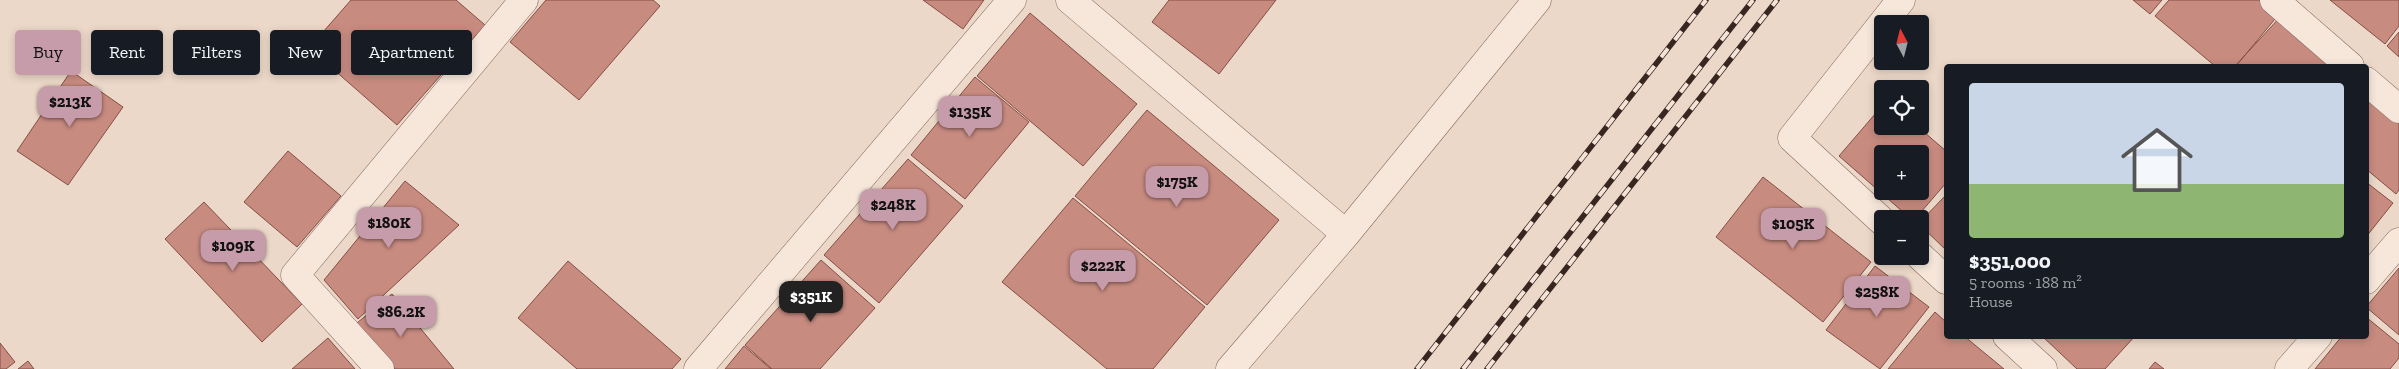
<!DOCTYPE html>
<html lang="en">
<head>
<meta charset="utf-8">
<style>
	:root { --surface:#171b24; --page:#242831; --text:#f1f3f6; --muted:#9ea1a6; --accent:#c69caa }
	body { margin:0; font-family:"Zilla Slab",serif; background:var(--page); color:var(--text); height:100vh; display:flex; flex-direction:column; font-size:19px; white-space:nowrap }
	* { box-sizing:border-box; margin:0 }
	p { font-size:16px; color:var(--muted) }
	.icon { flex:none; width:28px; height:28px; fill:none; stroke:currentColor; stroke-width:2; stroke-linecap:round; stroke-linejoin:round }
	.map { position:relative; flex:1; overflow:hidden }
	.sheet { position:absolute; left:1944px; top:64px; width:425px; height:275px; display:flex; flex-direction:column; background:var(--surface); border-radius:5px; box-shadow:0 2px 8px #0003 }
	.sheet>* { flex:none }
	.top-card { position:absolute; left:15px; top:30px; width:475px; height:45px; display:flex; gap:10px }
	.needle { width:32px; rotate:353deg }
	.controls { position:absolute; left:1874px; top:15px; display:grid; gap:10px }
	.controls a { display:grid; place-items:center; width:55px; height:55px; border-radius:5px; background:var(--surface); box-shadow:0 2px 8px #0003; font-size:25px }
	.price { position:absolute; translate:-50% -42px; padding:0 11px; border-radius:10px; background:var(--accent); color:#111; font-size:16px; line-height:32px; filter:drop-shadow(0 1px 2px #0008) }
	.price::after { content:''; position:absolute; left:50%; top:30px; width:15px; height:11px; margin-left:-8px; background:inherit; clip-path:polygon(0 0,100% 0,50% 100%) }
	.price.on { background:#222; color:#fff }
	ul { padding:0; list-style:none }
	li { display:grid; align-content:center; gap:10px; height:265px; padding:0 25px }
	li span { display:grid; place-items:center; height:155px; border-radius:5px; color:#555 }
	li>.icon { margin-inline-start:auto }
	span .icon { width:90px; height:90px; fill:#fffc; stroke-width:1 }
	li b { font-size:21px }
	.pill { padding:0 18px; border-radius:5px; background:var(--surface); box-shadow:0 2px 8px #0003; font-size:18px; line-height:45px }
	.pill.on { background:var(--accent); color:#111 }
	.map>svg:first-child { display:block }
	.building { fill:#c88b80; stroke:#844e45; fill-rule:evenodd }
	.lines { fill:none; stroke-linecap:round; stroke-linejoin:round }
	.minor-casing { stroke:#87695e; stroke-width:29 }
	.minor { stroke:#f7e7db; stroke-width:28 }
	.rail-casing { stroke:#382621; stroke-width:5.5 }
	.rail { stroke:#f4e4d7; stroke-width:4; stroke-dasharray:11; stroke-linecap:butt }
</style>
</head>
<body>
<div class="map">
<svg width="2399" height="369" viewBox="0 0 2399 369">
	<rect width="100%" height="100%" fill="#ecd8c8"/>
	<path class="building" d="M 351,0 L 456,0 L 485,25 L 397,125 L 309,48 Z
		M 546,0 L 653,0 L 660,6 L 579,100 L 510,42 Z
		M 923,0 L 984,0 L 963,29 Z
		M 1169,0 L 1276,0 L 1219,74 L 1152,22 Z
		M 2133,0 L 2162,0 L 2150,14 Z
		M 2169,0 L 2264,0 L 2280,13 L 2236,66 L 2215,66 L 2155,16 Z
		M 2330,0 L 2399,0 L 2399,26 L 2385,44 Z
		M 1030,13 L 1137,104 L 1083,166 L 977,76 Z
		M 2282,15 L 2338,66 L 2235,66 Z
		M 2399,32 L 2399,57 L 2387,46 Z
		M 71,71 L 123,107 L 68,185 L 17,151 Z
		M 975,77 L 1029,122 L 965,199 L 911,155 Z
		M 2366,91 L 2399,118 L 2399,190 L 2396,194 L 2366,169 Z
		M 1882,106 L 1882,126 L 1917,126 L 1946,151 L 1946,183 L 1915,219 L 1911,219 L 1839,156 ZM 1882,154 L 1920,154 L 1920,191 L 1882,191 Z
		M 1147,110 L 1279,220 L 1207,305 L 1075,196 Z
		M 288,151 L 341,196 L 297,247 L 244,202 Z
		M 908,159 L 963,206 L 879,303 L 824,255 Z
		M 1763,177 L 1871,262 L 1823,322 L 1716,237 Z
		M 405,181 L 459,225 L 358,319 L 324,280 Z
		M 2366,182 L 2393,203 L 2366,237 Z
		M 1946,195 L 1946,250 L 1920,225 L 1920,222 Z
		M 1073,198 L 1205,307 L 1153,369 L 1107,369 L 1002,282 Z
		M 204,202 L 302,304 L 262,342 L 165,239 Z
		M 821,260 L 875,308 L 820,369 L 772,369 L 745,345 Z
		M 568,261 L 681,359 L 672,369 L 577,369 L 518,318 Z
		M 1875,266 L 1929,307 L 1880,369 L 1826,330 Z
		M 2399,268 L 2399,335 L 2366,307 Z
		M 392,294 L 454,369 L 395,369 L 357,323 Z
		M 1935,312 L 1946,322 L 1946,336 L 1964,336 L 2004,369 L 1888,369 Z
		M 2366,317 L 2399,344 L 2399,358 L 2390,369 L 2315,369 L 2342,336 L 2366,336 Z
		M 2042,336 L 2135,336 L 2105,369 L 2077,369 Z
		M 328,338 L 355,369 L 292,369 Z
		M 0,343 L 15,362 L 6,369 L 0,369 Z
		M 744,346 L 771,369 L 725,369 Z
		M 28,361 L 34,369 L 18,369 Z
		M 2155,362 L 2164,369 L 2149,369 Z"/>
	<g class="lines">
		<g class="minor-casing">
			<path id="minor" d="M 1070,0 L 1346,234
				M 2274,0 L 2350,66
				M 2366,81 L 2399,109
				M 1882,221 L 1792,138 L 1901,0
				M 1920,256 L 1946,280
				M 2366,280 L 2399,242
				M 2007,336 L 2043,369
				M 380,369 L 295,275 L 524,0
				M 698,369 L 1012,0
				M 1230,369 L 1346,234 L 1537,0
				M 2289,369 L 2318,336"/>
		</g>
		<use href="#minor" class="minor"/>
		<g class="rail-casing">
			<path id="rail" d="M 1417,369 L 1706,0
				M 1463,369 L 1753,0
				M 1487,369 L 1777,0"/>
		</g>
		<use href="#rail" class="rail"/>
	</g>
</svg>
<div class="controls">
<a><svg class="needle" viewBox="-14 -14 28 28"><path d="M0-13l5 13h-10z" fill="#e53935"/><path d="M0 13l5-13h-10z" fill="#9ea1a6"/></svg></a>
<a><svg class="icon" aria-label="locate" viewBox="0 0 24 24"><circle cx="12" cy="12" r="6"/><path d="M12 2v4M12 18v4M2 12h4M18 12h4"/></svg></a>
<a>+</a>
<a>−</a>
</div>
<b class="price" style="left:70px;top:128px">$213K</b>
<b class="price" style="left:970px;top:138px">$135K</b>
<b class="price" style="left:1177px;top:208px">$175K</b>
<b class="price" style="left:893px;top:231px">$248K</b>
<b class="price" style="left:389px;top:249px">$180K</b>
<b class="price" style="left:1793px;top:250px">$105K</b>
<b class="price" style="left:233px;top:272px">$109K</b>
<b class="price" style="left:1103px;top:292px">$222K</b>
<b class="price" style="left:1877px;top:318px">$258K</b>
<b class="price on" style="left:811px;top:323px">$351K</b>
<b class="price" style="left:401px;top:338px">$86.2K</b>
<div class="top-card">
<a class="pill on">Buy</a>
<a class="pill">Rent</a>
<a class="pill">Filters</a>
<a class="pill">New</a>
<a class="pill">Apartment</a>
</div>
<section class="sheet">
<ul>
<li><span style="background:linear-gradient(#c9d6e8 65%,#8fb573 0)"><svg class="icon" aria-label="home" viewBox="0 0 24 24"><path d="M3 11l9-7 9 7M6 9v11h12V9"/></svg></span><div><b>$351,000</b><p>5 rooms · 188 m²</p><p>House</p></div></li>
</ul>
</section>
</div>
</body>
</html>
